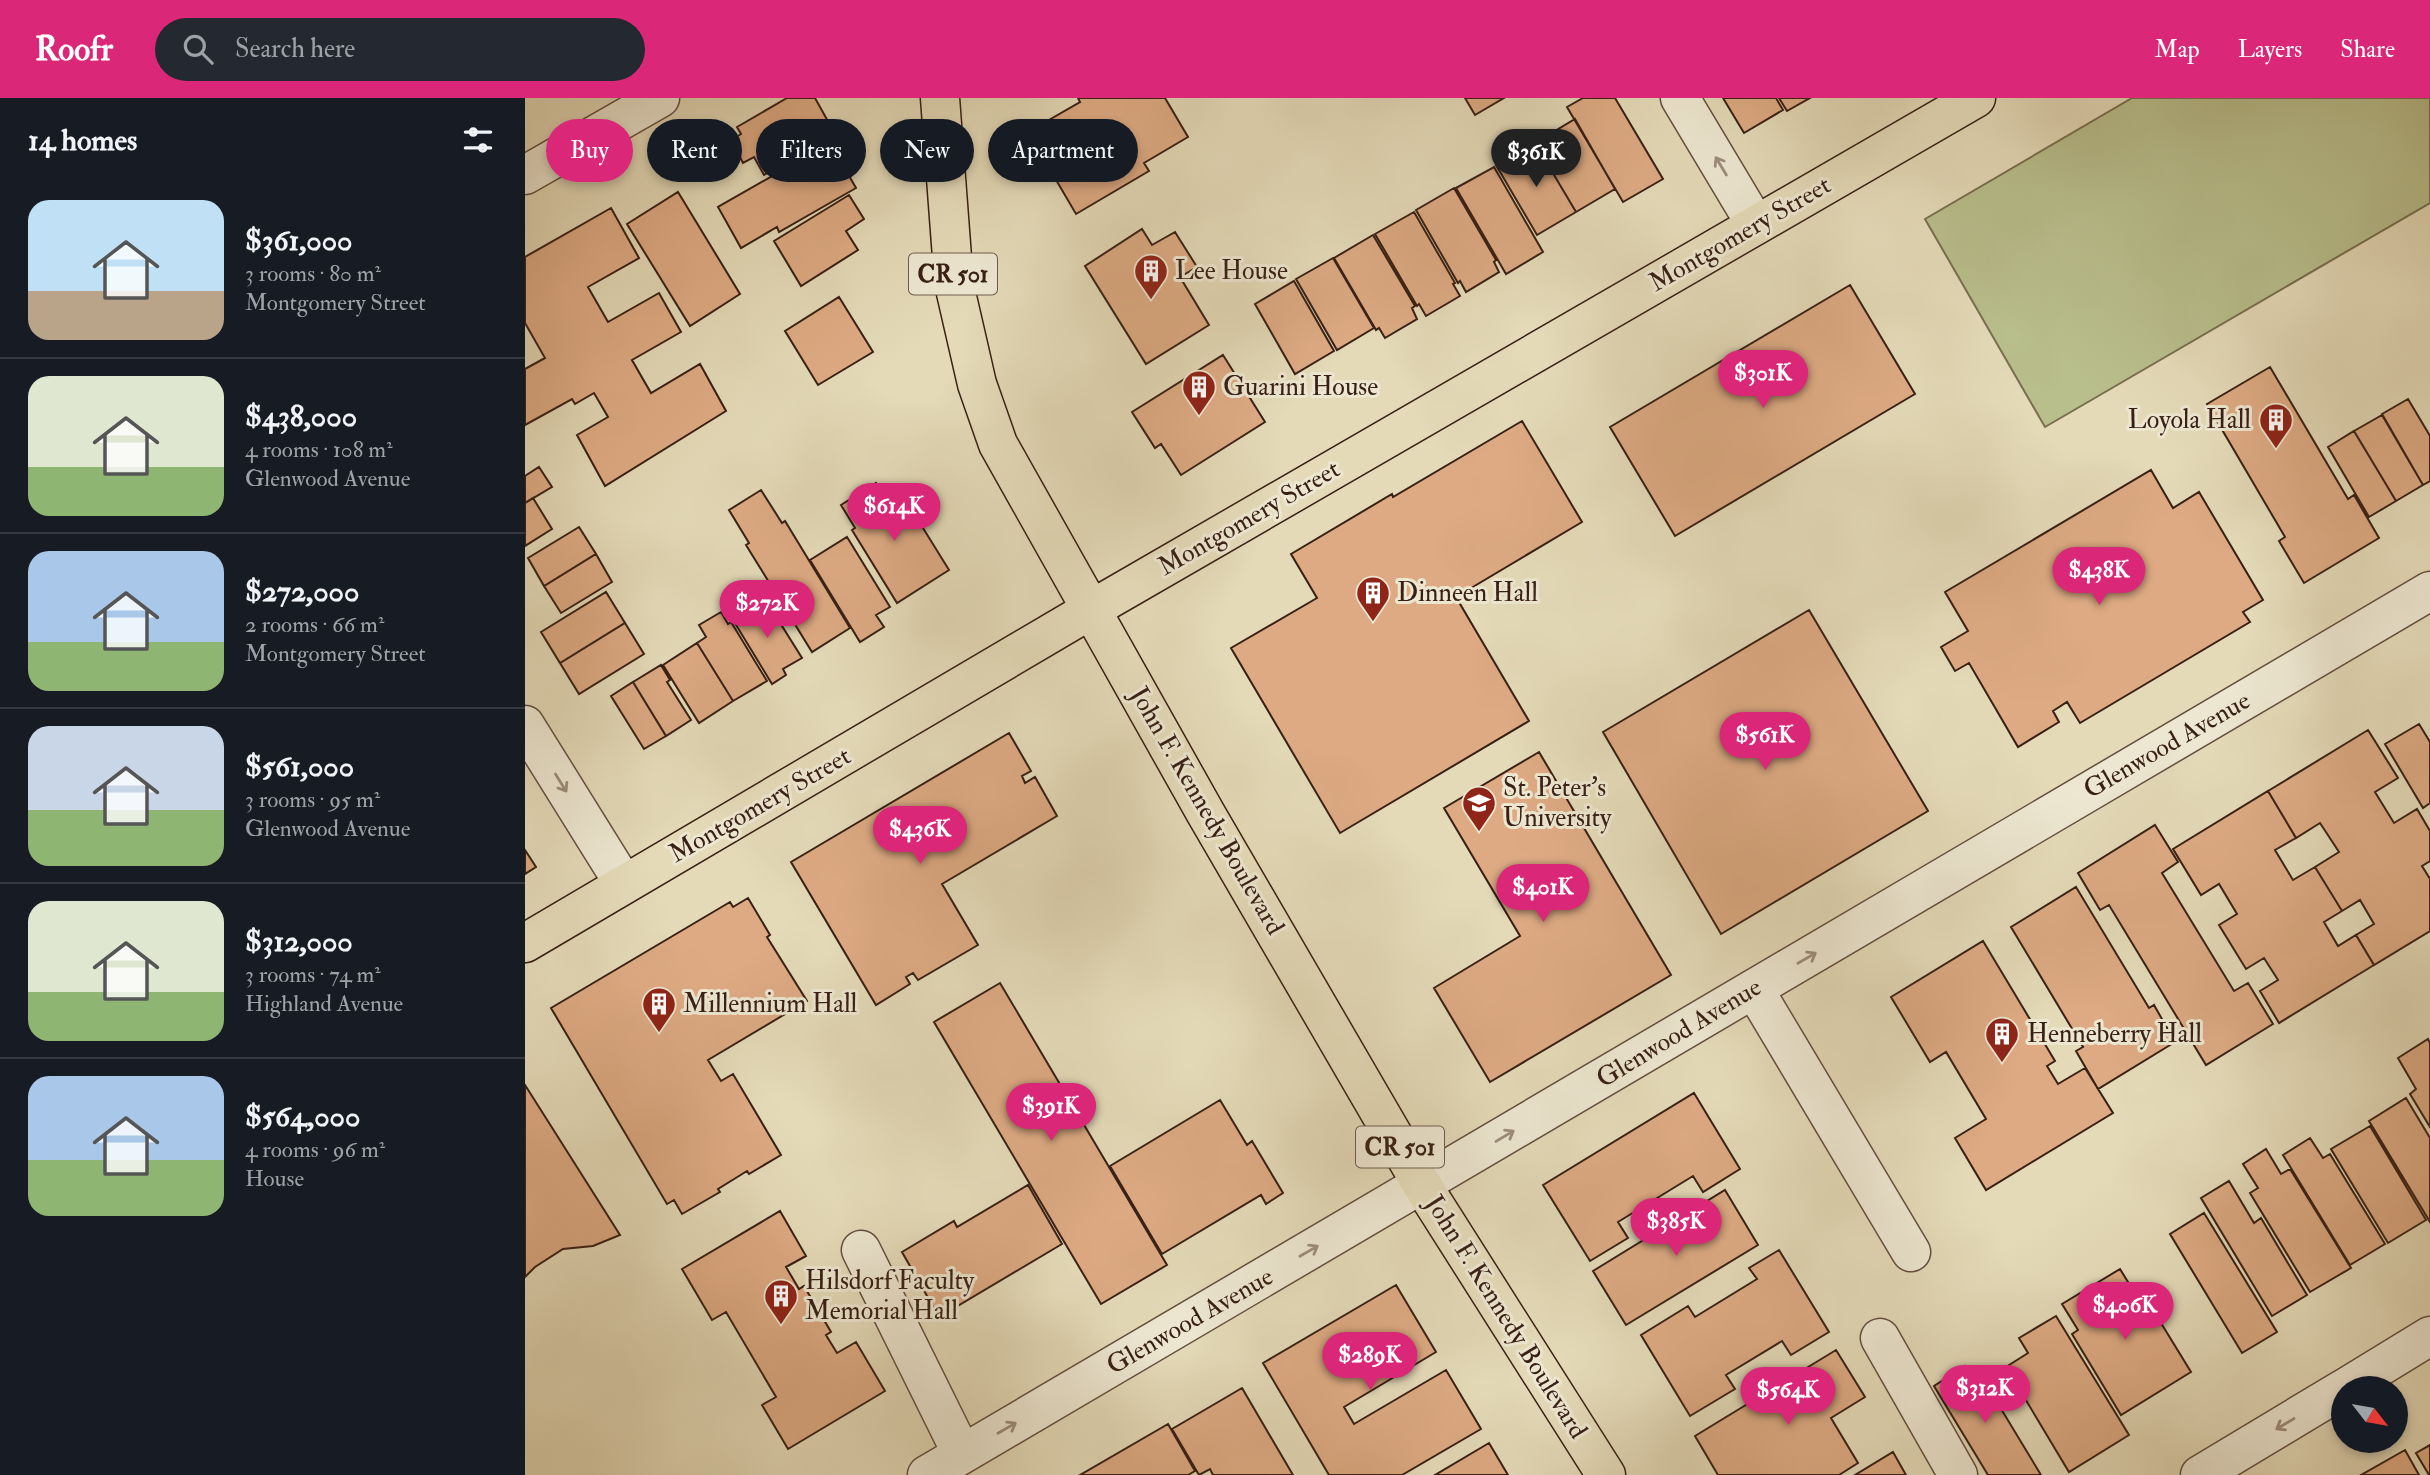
<!DOCTYPE html>
<html lang="en">
<head>
<meta charset="utf-8">
<style>
	:root { --surface:#171b24; --page:#242831; --text:#f1f3f6; --muted:#9ea1a6; --line:#363941; --accent:#db2777 }
	body { margin:0; font-family:"IM FELL Double Pica",serif; background:var(--page); color:var(--text); height:100vh; display:flex; flex-direction:column; font-size:26px; white-space:nowrap }
	* { box-sizing:border-box; margin:0 }
	p { font-size:23px; color:var(--muted) }
	.icon { flex:none; width:38px; height:38px; fill:none; stroke:currentColor; stroke-width:2; stroke-linecap:round; stroke-linejoin:round }
	.map { position:relative; flex:1; overflow:hidden }
	.sheet { display:flex; flex-direction:column; background:var(--surface); width:525px }
	.sheet>* { flex:none }
	.hud { position:absolute; left:21px; top:21px; width:665px; height:63px; display:flex; gap:14px }
	.needle { width:46px; rotate:121deg }
	.controls { position:absolute; left:1806px; top:1278px; display:grid; gap:14px }
	.controls a { display:grid; place-items:center; width:77px; height:77px; border-radius:50%; background:var(--surface); box-shadow:0 4px 10px #0003; font-size:35px }
	.price { position:absolute; translate:-50% -60px; padding:0 16px; border-radius:24px; background:var(--accent); color:#fff; font-size:23px; line-height:46px; filter:drop-shadow(0 2px 4px #0008) }
	.price::after { content:''; position:absolute; left:50%; top:42px; width:21px; height:16px; margin-left:-10px; background:inherit; clip-path:polygon(0 0,100% 0,50% 100%) }
	.price.selected { background:#222; color:#fff }
	ul { padding:0; list-style:none }
	li { display:flex; align-items:center; gap:21px; height:175px; padding:0 28px }
	li+li { border-top:2px solid var(--line) }
	li span { display:grid; place-items:center; flex:none; width:196px; height:140px; border-radius:21px; color:#555 }
	li>.icon { margin-inline-start:auto }
	span .icon { width:84px; height:84px; fill:#fffc; stroke-width:1 }
	li b { font-size:30px }
	h2 { display:flex; justify-content:space-between; align-items:center; height:84px; padding:0 28px; font-size:30px }
	.chip { padding:0 24px; border-radius:32px; background:var(--surface); box-shadow:0 4px 10px #0003; font-size:24px; line-height:63px }
	.chip.selected { background:var(--accent); color:#fff }
	header { display:flex; align-items:center; gap:42px; box-sizing:border-box; height:98px; padding:0 35px; background:var(--accent); color:#fff }
	header strong { font-size:33px }
	nav { display:flex; gap:38px; margin-inline-start:auto; font-size:24px }
	.search { width:490px; height:63px; background:var(--page); display:flex; align-items:center; gap:18px; box-sizing:border-box; padding:0 24px; border-radius:38px; color:var(--muted); font-size:26px }
	main { display:flex; flex:1; min-height:0 }
	.map>svg:first-child { display:block }
	.green { fill:#b8be8c; stroke:#786f50; stroke-width:2 }
	.building { fill:#ddaa83; stroke:#382015; stroke-width:2 }
	.lines { fill:none; stroke-linecap:round; stroke-linejoin:round }
	.minor-casing { stroke:#634e3e; stroke-width:41 }
	.major-casing { stroke:#382015; stroke-width:41 }
	.minor { stroke:#ede7d1; stroke-width:38 }
	.major { stroke:#e4dab8; stroke-width:38 }
	.oneway { stroke:#9c8d7c }
	.labels { text-anchor:middle; dominant-baseline:central; stroke-width:6; stroke-linejoin:round; paint-order:stroke }
	.shield { fill:#ede7d1; stroke:#6e5c4d; stroke-width:2 }
	.shield-label { font-size:24px; font-weight:bold; fill:#382015 }
	.street-label { font-size:26px; fill:#382015; stroke:#ede7d1 }
	.poi-label { font-size:26px; fill:#382015; stroke:#ede7d1; text-anchor:start }
</style>
</head>
<body>
<header>
<strong>Roofr</strong>
<div class="search"><svg class="icon" aria-label="search" viewBox="0 0 24 24"><circle cx="10" cy="10" r="6"/><path d="M15 15l6 6"/></svg>Search here</div>
<nav><a>Map</a><a>Layers</a><a>Share</a></nav>
</header>
<main>
<section class="sheet">
<h2>14 homes<svg class="icon" aria-label="filters" viewBox="0 0 24 24"><path d="M4 7h16M4 17h16"/><circle cx="9" cy="7" r="2"/><circle cx="15" cy="17" r="2"/></svg></h2>
<ul>
<li><span style="background:linear-gradient(#bfe0f5 65%,#b9a48a 0)"><svg class="icon" aria-label="home" viewBox="0 0 24 24"><path d="M3 11l9-7 9 7M6 9v11h12V9"/></svg></span><div><b>$361,000</b><p>3 rooms · 80 m²</p><p>Montgomery Street</p></div></li>
<li><span style="background:linear-gradient(#dfe7d0 65%,#8fb573 0)"><svg class="icon" aria-label="home" viewBox="0 0 24 24"><path d="M3 11l9-7 9 7M6 9v11h12V9"/></svg></span><div><b>$438,000</b><p>4 rooms · 108 m²</p><p>Glenwood Avenue</p></div></li>
<li><span style="background:linear-gradient(#a9c7e8 65%,#8fb573 0)"><svg class="icon" aria-label="home" viewBox="0 0 24 24"><path d="M3 11l9-7 9 7M6 9v11h12V9"/></svg></span><div><b>$272,000</b><p>2 rooms · 66 m²</p><p>Montgomery Street</p></div></li>
<li><span style="background:linear-gradient(#c9d6e8 60%,#8fb573 0)"><svg class="icon" aria-label="home" viewBox="0 0 24 24"><path d="M3 11l9-7 9 7M6 9v11h12V9"/></svg></span><div><b>$561,000</b><p>3 rooms · 95 m²</p><p>Glenwood Avenue</p></div></li>
<li><span style="background:linear-gradient(#dfe7d0 65%,#8fb573 0)"><svg class="icon" aria-label="home" viewBox="0 0 24 24"><path d="M3 11l9-7 9 7M6 9v11h12V9"/></svg></span><div><b>$312,000</b><p>3 rooms · 74 m²</p><p>Highland Avenue</p></div></li>
<li><span style="background:linear-gradient(#a9c7e8 60%,#8fb573 0)"><svg class="icon" aria-label="home" viewBox="0 0 24 24"><path d="M3 11l9-7 9 7M6 9v11h12V9"/></svg></span><div><b>$564,000</b><p>4 rooms · 96 m²</p><p>House</p></div></li>
</ul>
</section>
<div class="map">
<svg width="1905" height="1377" viewBox="0 0 1905 1377">
	<rect width="100%" height="100%" fill="#e4dab8"/>
	<filter id="stains"><feTurbulence type="fractalNoise" baseFrequency=".00286" numOctaves="4"/><feColorMatrix values="0 0 0 0 .2 0 0 0 0 .09 0 0 0 0 .02 0 0 0 .5 -.17"/></filter>
	<radialGradient id="worn" r=".72"><stop offset=".6" stop-color="#630" stop-opacity="0"/><stop offset="1" stop-color="#630" stop-opacity=".3"/></radialGradient>
	<path class="green" d="M 1607,0 L 1905,0 L 1905,105 L 1520,329 L 1400,121 Z"/>
	<path class="building" d="M 262,0 L 290,0 L 310,36 L 239,77 L 229,59 L 218,65 L 206,42 L 216,36 L 212,29 Z
		M 553,0 L 640,0 L 663,39 L 619,65 L 624,73 L 551,116 L 503,34 L 555,4 Z
		M 940,0 L 979,0 L 950,17 Z
		M 1058,0 L 1090,0 L 1138,81 L 1098,104 L 1042,9 Z
		M 1198,0 L 1251,0 L 1258,12 L 1219,35 Z
		M 1254,0 L 1285,0 L 1262,13 Z
		M 1050,21 L 1090,91 L 1051,114 L 1010,45 Z
		M 305,45 L 331,90 L 254,134 L 252,129 L 216,150 L 193,109 Z
		M 1010,45 L 1051,114 L 1012,137 L 971,67 Z
		M 969,69 L 1018,154 L 981,176 L 931,90 Z
		M 929,90 L 971,162 L 969,164 L 974,174 L 941,194 L 935,183 L 933,185 L 891,112 Z
		M 153,94 L 215,196 L 165,228 L 102,126 Z
		M 324,97 L 339,121 L 321,133 L 333,152 L 276,188 L 249,143 Z
		M 86,110 L 114,160 L 63,189 L 83,224 L 134,195 L 156,234 L 107,262 L 126,295 L 175,266 L 201,313 L 80,388 L 52,337 L 83,319 L 69,295 L 50,306 L 47,301 L 0,327 L 0,271 L 20,260 L 0,225 L 0,159 Z
		M 889,114 L 930,185 L 928,186 L 935,198 L 901,218 L 894,206 L 892,208 L 850,136 Z
		M 617,131 L 627,147 L 650,134 L 672,169 L 655,179 L 684,227 L 621,266 L 560,168 Z
		M 848,137 L 890,208 L 887,210 L 892,221 L 860,240 L 854,230 L 851,232 L 809,160 Z
		M 808,160 L 849,230 L 812,252 L 771,181 Z
		M 769,183 L 809,253 L 770,276 L 730,206 Z
		M 1325,187 L 1390,296 L 1150,438 L 1085,329 Z
		M 314,199 L 348,254 L 293,287 L 260,233 Z
		M 698,257 L 740,324 L 656,377 L 636,346 L 630,350 L 607,314 Z
		M 1745,269 L 1823,401 L 1829,397 L 1854,440 L 1779,485 L 1754,443 L 1760,439 L 1682,306 Z
		M 1883,301 L 1905,338 L 1905,383 L 1898,387 L 1857,316 Z
		M 1857,317 L 1898,387 L 1871,403 L 1829,333 Z
		M 997,323 L 1057,424 L 931,499 L 1004,623 L 815,735 L 706,550 L 792,500 L 766,456 L 867,396 L 868,399 Z
		M 1829,333 L 1871,403 L 1844,419 L 1803,349 Z
		M 14,369 L 27,389 L 0,405 L 0,378 Z
		M 1626,372 L 1648,410 L 1674,394 L 1738,502 L 1718,514 L 1725,524 L 1555,625 L 1542,604 L 1528,613 L 1534,624 L 1493,649 L 1444,565 L 1430,573 L 1416,549 L 1443,533 L 1420,494 Z
		M 351,385 L 366,410 L 380,401 L 424,472 L 372,505 L 327,432 L 330,430 L 316,407 Z
		M 236,392 L 257,425 L 260,423 L 325,530 L 287,554 L 221,447 L 224,445 L 204,412 Z
		M 8,400 L 27,431 L 0,448 L 0,405 Z
		M 54,429 L 71,456 L 19,488 L 3,460 Z
		M 322,439 L 365,509 L 351,517 L 359,529 L 335,544 L 285,462 Z
		M 71,456 L 87,484 L 36,515 L 19,488 Z
		M 81,494 L 100,525 L 35,565 L 16,534 Z
		M 226,504 L 231,512 L 242,504 L 277,560 L 258,571 L 261,577 L 247,586 L 205,517 Z
		M 1284,512 L 1403,713 L 1196,836 L 1078,634 Z
		M 196,514 L 203,526 L 206,524 L 242,583 L 208,603 L 172,545 L 181,539 L 174,527 Z
		M 100,525 L 119,556 L 54,596 L 35,565 Z
		M 172,545 L 208,603 L 174,625 L 138,567 Z
		M 136,567 L 145,582 L 142,584 L 166,622 L 141,638 L 108,584 Z
		M 108,584 L 141,638 L 119,651 L 86,598 Z
		M 1894,626 L 1905,644 L 1905,705 L 1898,710 L 1860,646 Z
		M 1843,632 L 1873,680 L 1850,694 L 1869,725 L 1892,711 L 1905,733 L 1905,763 L 1897,768 L 1905,781 L 1905,833 L 1849,867 L 1831,837 L 1849,826 L 1835,802 L 1817,813 L 1790,769 L 1814,754 L 1795,725 L 1771,740 L 1743,693 Z
		M 484,635 L 506,673 L 497,678 L 500,685 L 510,679 L 532,718 L 417,786 L 453,847 L 393,882 L 388,875 L 381,879 L 385,886 L 351,907 L 266,764 Z
		M 1014,654 L 1146,877 L 965,984 L 909,890 L 995,838 L 919,710 Z
		M 1743,693 L 1771,740 L 1750,752 L 1768,782 L 1790,769 L 1817,813 L 1799,824 L 1813,848 L 1831,837 L 1849,867 L 1754,925 L 1735,893 L 1753,882 L 1739,860 L 1721,871 L 1694,827 L 1712,816 L 1694,786 L 1676,797 L 1648,751 Z
		M 1630,727 L 1653,764 L 1637,775 L 1709,893 L 1723,885 L 1748,926 L 1681,967 L 1584,807 L 1575,812 L 1553,775 Z
		M 0,752 L 11,769 L 0,776 Z
		M 1551,789 L 1624,910 L 1629,907 L 1650,944 L 1573,991 L 1551,953 L 1558,949 L 1486,829 Z
		M 223,800 L 245,837 L 242,839 L 282,903 L 183,962 L 196,983 L 208,976 L 256,1057 L 224,1076 L 222,1073 L 193,1091 L 195,1094 L 157,1116 L 149,1102 L 142,1106 L 26,910 L 205,804 L 208,809 Z
		M 1458,843 L 1530,963 L 1522,968 L 1533,986 L 1560,970 L 1588,1015 L 1461,1092 L 1430,1040 L 1461,1021 L 1421,954 L 1405,964 L 1366,899 Z
		M 475,885 L 642,1167 L 576,1206 L 409,924 Z
		M 1903,941 L 1905,945 L 1905,1029 L 1885,996 L 1891,991 L 1873,960 Z
		M 0,987 L 95,1137 L 68,1148 L 38,1151 L 10,1169 L 0,1179 Z
		M 1169,995 L 1215,1071 L 1178,1094 L 1168,1078 L 1093,1124 L 1103,1140 L 1065,1163 L 1018,1087 Z
		M 1881,1000 L 1905,1040 L 1905,1124 L 1844,1023 Z
		M 695,1002 L 722,1047 L 727,1043 L 758,1095 L 741,1106 L 736,1097 L 637,1156 L 585,1068 Z
		M 1845,1028 L 1901,1122 L 1863,1145 L 1806,1051 Z
		M 1785,1040 L 1798,1060 L 1805,1056 L 1860,1146 L 1825,1167 L 1758,1057 Z
		M 1741,1051 L 1756,1076 L 1765,1071 L 1826,1170 L 1785,1194 L 1725,1095 L 1733,1090 L 1718,1066 Z
		M 1704,1083 L 1729,1125 L 1736,1120 L 1782,1197 L 1747,1218 L 1676,1100 Z
		M 503,1087 L 537,1146 L 414,1219 L 377,1154 L 429,1123 L 432,1129 Z
		M 1200,1092 L 1233,1147 L 1101,1227 L 1068,1173 Z
		M 255,1113 L 281,1158 L 261,1169 L 274,1191 L 279,1188 L 306,1234 L 301,1237 L 312,1255 L 331,1244 L 360,1293 L 263,1351 L 237,1307 L 251,1299 L 201,1214 L 187,1222 L 157,1171 Z
		M 1679,1115 L 1752,1234 L 1717,1255 L 1645,1136 Z
		M 1254,1152 L 1304,1234 L 1266,1257 L 1257,1243 L 1201,1277 L 1210,1291 L 1165,1318 L 1116,1237 L 1163,1208 L 1170,1219 L 1232,1181 L 1224,1170 Z
		M 1595,1171 L 1611,1197 L 1617,1194 L 1666,1274 L 1596,1317 L 1547,1236 L 1553,1232 L 1537,1206 Z
		M 871,1187 L 911,1254 L 819,1309 L 829,1326 L 921,1272 L 956,1331 L 877,1377 L 804,1377 L 738,1265 Z
		M 1531,1218 L 1604,1337 L 1544,1374 L 1481,1269 L 1503,1255 L 1494,1240 Z
		M 1311,1252 L 1340,1299 L 1306,1320 L 1333,1365 L 1314,1377 L 1193,1377 L 1170,1338 Z
		M 1440,1268 L 1447,1280 L 1455,1276 L 1516,1377 L 1463,1377 L 1409,1288 Z
		M 717,1290 L 768,1377 L 688,1377 L 685,1371 L 674,1377 L 647,1331 Z
		M 643,1326 L 670,1373 L 663,1377 L 555,1377 Z
		M 964,1345 L 983,1377 L 910,1377 Z
		M 1905,1347 L 1905,1377 L 1904,1377 L 1891,1355 Z
		M 1880,1352 L 1894,1377 L 1836,1377 Z
		M 1368,1354 L 1381,1377 L 1330,1377 Z"/>
	<g class="lines">
		<g class="minor-casing">
			<path id="minor" d="M 1155,0 L 1231,127
				M 0,77 L 135,0
				M 0,627 L 99,786
				M 1229,891 L 1386,1154
				M 336,1152 L 437,1356
				M 1355,1240 L 1433,1377
				M 1820,1290 L 1905,1238
				M 402,1377 L 1905,493
				M 1675,1377 L 1818,1291"/>
		</g>
		<g class="major-casing">
			<path id="major" d="M 415,0 L 429,186 L 452,286 L 473,346 L 680,714 L 897,1087 L 1081,1377
				M 0,845 L 567,511 L 1451,0"/>
		</g>
		<use href="#minor" class="minor"/>
		<use href="#major" class="major"/>
	</g>
	<defs><path id="oneway-shaft" d="M-6 0H5M1.5-3L5.5 0L1.5 3" fill="none" stroke-width="1.6" stroke-linecap="round" stroke-linejoin="round" transform="scale(1.75)"/></defs>
	<g class="oneway">
		<use href="#oneway-shaft" transform="translate(1196 68) rotate(-121)"/>
		<use href="#oneway-shaft" transform="translate(36 685) rotate(58)"/>
		<use href="#oneway-shaft" transform="translate(1282 860) rotate(-30)"/>
		<use href="#oneway-shaft" transform="translate(980 1038) rotate(-31)"/>
		<use href="#oneway-shaft" transform="translate(784 1153) rotate(-30)"/>
		<use href="#oneway-shaft" transform="translate(1760 1326) rotate(149)"/>
		<use href="#oneway-shaft" transform="translate(482 1330) rotate(-30)"/>
	</g>
	<defs>
		<g id="building-pin" transform="scale(1.75)"><path d="M0 17L-7.5 6A9.5 9.5 0 1 1 7.5 6Z" fill="#8f2418" stroke="#ede7d1"/><path d="M-4-6H4V6H1V3H-1V6H-4ZM-2.5-4.3h1.7v1.8h-1.7ZM.8-4.3h1.7v1.8H.8ZM-2.5-1h1.7V.8h-1.7ZM.8-1h1.7V.8H.8Z" fill="#fff"/></g>
		<g id="university-pin" transform="scale(1.75)"><path d="M0 17L-7.5 6A9.5 9.5 0 1 1 7.5 6Z" fill="#8f2418" stroke="#ede7d1"/><path d="M0-5L7-2L0 1L-7-2ZM-4 1L0 2.5L4 1V4Q0 6-4 4Z" fill="#fff"/></g>
	</defs>
	<g fill-rule="evenodd">
		<use href="#building-pin" x="626" y="173"/>
		<use href="#building-pin" x="674" y="289"/>
		<use href="#building-pin" x="1751" y="322"/>
		<use href="#building-pin" x="848" y="495"/>
		<use href="#university-pin" x="954" y="705"/>
		<use href="#building-pin" x="134" y="906"/>
		<use href="#building-pin" x="1477" y="936"/>
		<use href="#building-pin" x="256" y="1198"/>
	</g>
	<g class="labels">
		<g class="shield">
			<rect x="384" y="155.5" width="88" height="41" rx="5"/>
			<rect x="831" y="1028.5" width="88" height="41" rx="5"/>
		</g>
		<g class="shield-label">
			<text x="428" y="176">CR 501</text>
			<text x="875" y="1049">CR 501</text>
		</g>
		<g class="street-label">
			<text transform="translate(1215 136) rotate(-30)">Montgomery Street</text>
			<text transform="translate(724 420) rotate(-30)">Montgomery Street</text>
			<text transform="translate(1642 647) rotate(-30)">Glenwood Avenue</text>
			<text transform="translate(235 707) rotate(-30)">Montgomery Street</text>
			<text transform="translate(682 713) rotate(60)">John F. Kennedy Boulevard</text>
			<text transform="translate(1154 935) rotate(-31)">Glenwood Avenue</text>
			<text transform="translate(981 1219) rotate(58)">John F. Kennedy Boulevard</text>
			<text transform="translate(665 1223) rotate(-30)">Glenwood Avenue</text>
		</g>
		<g class="poi-label">
			<text x="650" y="173">Lee House</text>
			<text x="698" y="289">Guarini House</text>
			<text x="1726" y="322" text-anchor="end">Loyola Hall</text>
			<text x="872" y="495">Dinneen Hall</text>
			<text x="978" y="690">St. Peter's<tspan x="978" dy="30">University</tspan></text>
			<text x="158" y="906">Millennium Hall</text>
			<text x="1502" y="936">Henneberry Hall</text>
			<text x="280" y="1183">Hilsdorf Faculty<tspan x="280" dy="30">Memorial Hall</tspan></text>
		</g>
	</g>
	<rect width="100%" height="100%" filter="url(#stains)"/>
	<rect width="100%" height="100%" fill="url(#worn)"/>
</svg>
<div class="controls">
<a><svg class="needle" viewBox="-14 -14 28 28"><path d="M0-13l5 13h-10z" fill="#e53935"/><path d="M0 13l5-13h-10z" fill="#9ea1a6"/></svg></a>
</div>
<b class="price selected" style="left:1011px;top:91px">$361K</b>
<b class="price" style="left:1238px;top:312px">$301K</b>
<b class="price" style="left:369px;top:445px">$614K</b>
<b class="price" style="left:1574px;top:509px">$438K</b>
<b class="price" style="left:242px;top:542px">$272K</b>
<b class="price" style="left:1240px;top:674px">$561K</b>
<b class="price" style="left:395px;top:768px">$436K</b>
<b class="price" style="left:1018px;top:826px">$401K</b>
<b class="price" style="left:526px;top:1045px">$391K</b>
<b class="price" style="left:1151px;top:1160px">$385K</b>
<b class="price" style="left:1600px;top:1244px">$406K</b>
<b class="price" style="left:845px;top:1294px">$289K</b>
<b class="price" style="left:1460px;top:1327px">$312K</b>
<b class="price" style="left:1263px;top:1329px">$564K</b>
<div class="hud">
<a class="chip selected">Buy</a>
<a class="chip">Rent</a>
<a class="chip">Filters</a>
<a class="chip">New</a>
<a class="chip">Apartment</a>
</div>
</div>
</main>
</body>
</html>
